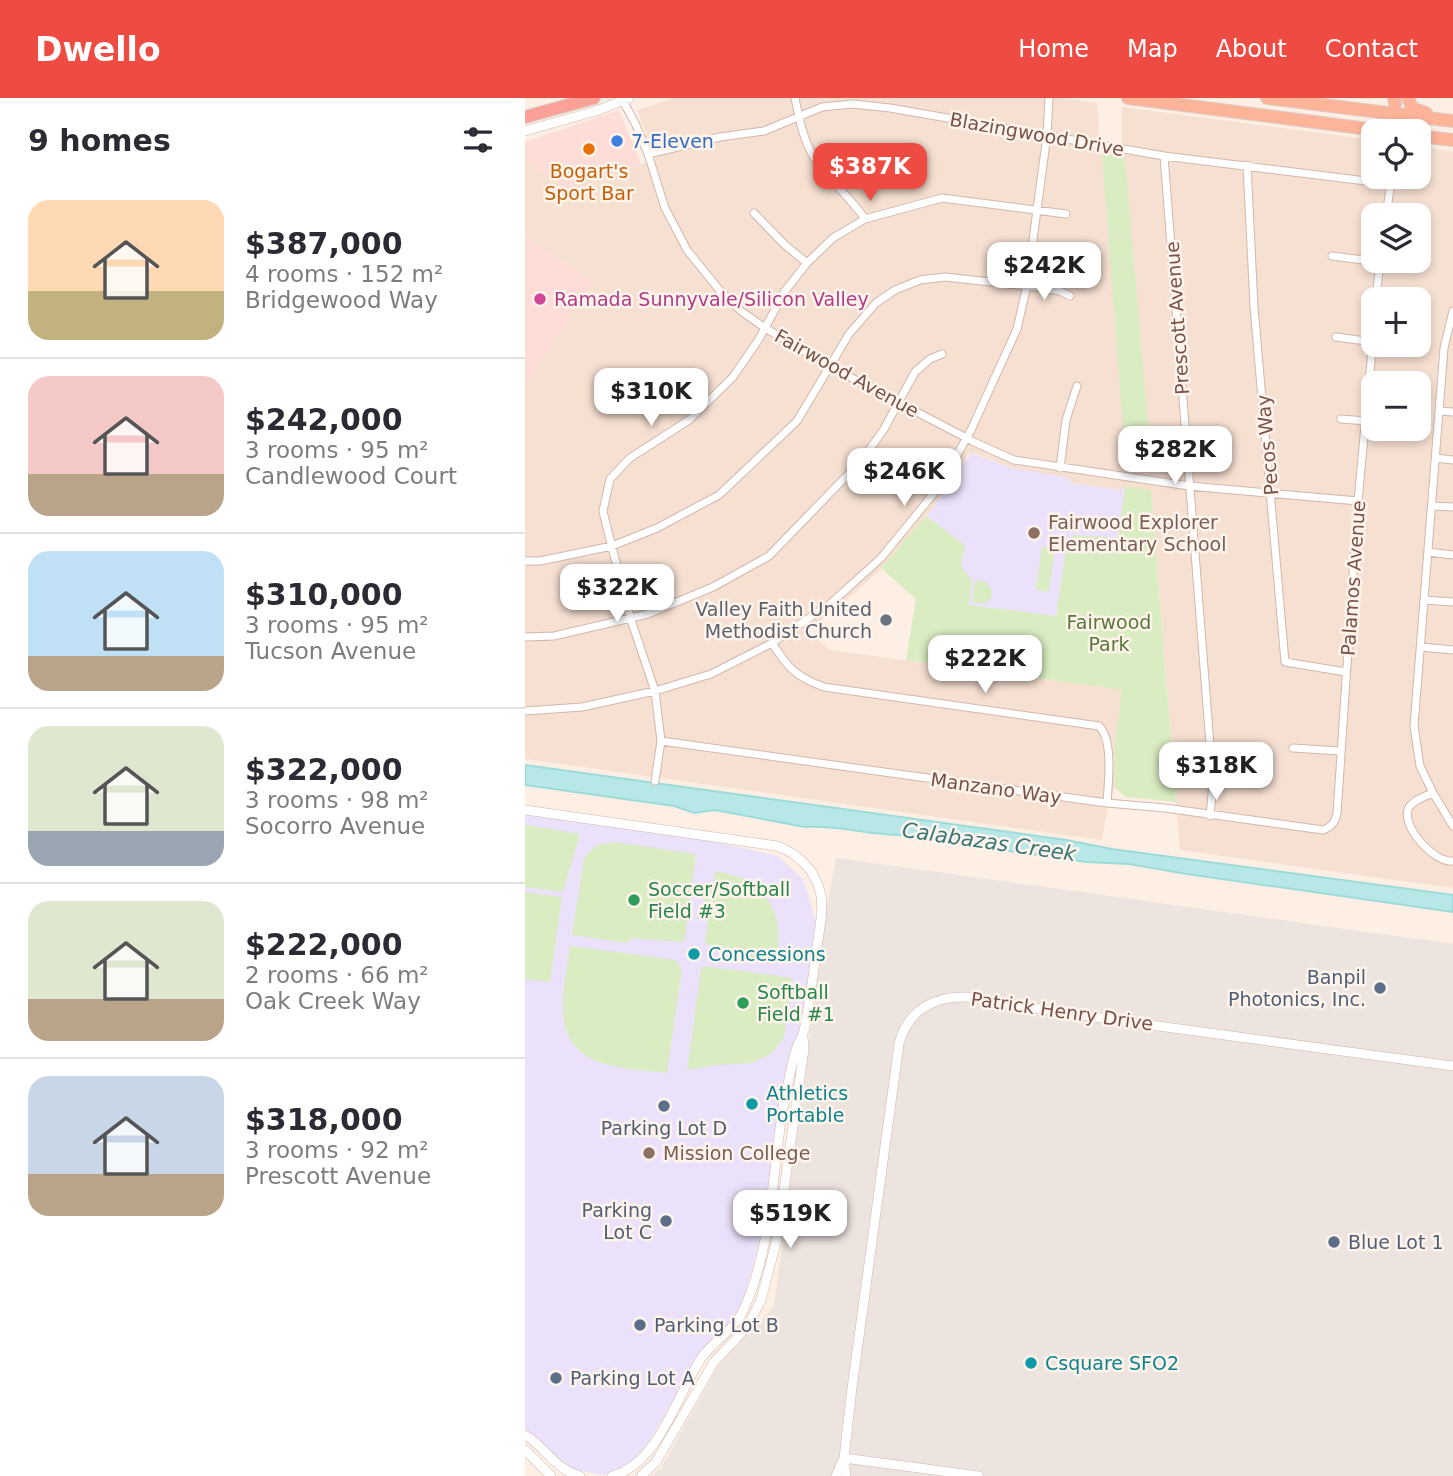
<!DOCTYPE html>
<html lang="en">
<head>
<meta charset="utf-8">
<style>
	:root { --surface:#fff; --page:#f2f2f3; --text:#2b2b33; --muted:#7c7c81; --line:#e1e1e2; --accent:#ee4c42 }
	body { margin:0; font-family:"DejaVu Sans",sans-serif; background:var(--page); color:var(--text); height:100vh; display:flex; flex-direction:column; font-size:26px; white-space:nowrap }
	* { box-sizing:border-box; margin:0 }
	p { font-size:23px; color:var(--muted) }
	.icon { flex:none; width:38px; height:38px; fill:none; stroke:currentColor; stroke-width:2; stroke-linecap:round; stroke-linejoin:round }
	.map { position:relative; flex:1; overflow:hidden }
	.side { display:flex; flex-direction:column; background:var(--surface); width:525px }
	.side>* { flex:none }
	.tools { position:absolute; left:836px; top:21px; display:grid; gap:14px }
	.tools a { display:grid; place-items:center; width:70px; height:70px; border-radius:14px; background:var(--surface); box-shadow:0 4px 10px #0003; font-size:35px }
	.price { position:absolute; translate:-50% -60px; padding:0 16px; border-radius:14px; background:#fff; color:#222; font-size:23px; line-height:46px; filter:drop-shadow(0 2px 4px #0008) }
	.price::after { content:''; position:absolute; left:50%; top:42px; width:21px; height:16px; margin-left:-10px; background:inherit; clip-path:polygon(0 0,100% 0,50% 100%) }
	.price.current { background:var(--accent); color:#fff }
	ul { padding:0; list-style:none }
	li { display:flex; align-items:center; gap:21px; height:175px; padding:0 28px }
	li+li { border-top:2px solid var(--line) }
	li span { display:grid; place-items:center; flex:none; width:196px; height:140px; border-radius:21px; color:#555 }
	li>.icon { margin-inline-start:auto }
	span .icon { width:84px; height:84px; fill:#fffc; stroke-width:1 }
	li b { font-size:30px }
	h2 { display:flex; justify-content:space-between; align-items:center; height:84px; padding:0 28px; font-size:30px }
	header { display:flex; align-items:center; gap:42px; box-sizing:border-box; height:98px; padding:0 35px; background:var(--accent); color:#fff }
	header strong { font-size:33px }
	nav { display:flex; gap:38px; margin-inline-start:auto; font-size:24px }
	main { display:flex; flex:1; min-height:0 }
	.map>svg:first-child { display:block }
	.residential { fill:#f6e0d2; fill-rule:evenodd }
	.commercial { fill:#fedcd7 }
	.industrial { fill:#ede3df }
	.education { fill:#ece1fa }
	.green { fill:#daecc1 }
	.water { fill:#b7e8e7; stroke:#9ddbda; stroke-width:2 }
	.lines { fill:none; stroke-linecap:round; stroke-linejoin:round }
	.minor-casing { stroke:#d2b7ac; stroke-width:9 }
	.tertiary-casing { stroke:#d2b7ac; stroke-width:10 }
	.trunk-casing { stroke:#d9cecc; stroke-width:14 }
	.motorway-casing { stroke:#d9cecc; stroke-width:14 }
	.minor { stroke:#fff; stroke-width:7 }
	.tertiary { stroke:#fff; stroke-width:9 }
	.trunk { stroke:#fdb498; stroke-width:12 }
	.motorway { stroke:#fba197; stroke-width:12 }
	.shop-dot { fill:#3f7fe0; stroke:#fff4ec; stroke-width:2.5 }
	.food-dot { fill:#e8710a; stroke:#fff4ec; stroke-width:2.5 }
	.hotel-dot { fill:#d1479c; stroke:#fff4ec; stroke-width:2.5 }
	.education-dot { fill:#8d6e63; stroke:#fff4ec; stroke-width:2.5 }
	.worship-dot { fill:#6b7280; stroke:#fff4ec; stroke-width:2.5 }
	.leisure-dot { fill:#2e9e5b; stroke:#fff4ec; stroke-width:2.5 }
	.culture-dot { fill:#0f9aa8; stroke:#fff4ec; stroke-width:2.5 }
	.service-dot { fill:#5c6f8a; stroke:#fff4ec; stroke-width:2.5 }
	.labels { text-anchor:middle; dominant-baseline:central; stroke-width:5; stroke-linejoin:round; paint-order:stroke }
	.street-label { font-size:19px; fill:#785148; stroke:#fff4ec }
	.shop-label { font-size:19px; fill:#366cbe; stroke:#fff4ec; text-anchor:start }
	.food-label { font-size:19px; fill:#c56008; stroke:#fff4ec }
	.hotel-label { font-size:19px; fill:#b23c85; stroke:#fff4ec; text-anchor:start }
	.education-label { font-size:19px; fill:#785e54; stroke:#fff4ec; text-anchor:start }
	.worship-label { font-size:19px; fill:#5b616d; stroke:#fff4ec; text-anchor:end }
	.park-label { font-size:19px; fill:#58783c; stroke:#fff4ec }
	.leisure-label { font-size:19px; fill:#27864d; stroke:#fff4ec; text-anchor:start }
	.culture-label { font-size:19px; fill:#0d838f; stroke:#fff4ec; text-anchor:start }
	.service-label { font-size:19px; fill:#4e5e75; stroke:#fff4ec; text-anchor:start }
	.water-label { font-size:21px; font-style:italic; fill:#387676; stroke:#fff4ec }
</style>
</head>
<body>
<header>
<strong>Dwello</strong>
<nav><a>Home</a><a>Map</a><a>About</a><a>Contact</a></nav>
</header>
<main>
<section class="side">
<h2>9 homes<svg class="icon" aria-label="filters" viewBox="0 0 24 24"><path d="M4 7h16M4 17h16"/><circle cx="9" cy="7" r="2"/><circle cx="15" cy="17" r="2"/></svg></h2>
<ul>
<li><span style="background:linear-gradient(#ffd9b3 65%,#c2b280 0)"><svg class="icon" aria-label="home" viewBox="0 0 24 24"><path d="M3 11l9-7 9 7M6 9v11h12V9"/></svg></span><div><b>$387,000</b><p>4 rooms · 152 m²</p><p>Bridgewood Way</p></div></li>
<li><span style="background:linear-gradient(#f6c9c9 70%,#b9a48a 0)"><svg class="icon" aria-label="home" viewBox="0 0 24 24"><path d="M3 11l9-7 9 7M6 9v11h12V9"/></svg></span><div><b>$242,000</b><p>3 rooms · 95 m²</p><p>Candlewood Court</p></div></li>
<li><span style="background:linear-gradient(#bfe0f5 75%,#b9a48a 0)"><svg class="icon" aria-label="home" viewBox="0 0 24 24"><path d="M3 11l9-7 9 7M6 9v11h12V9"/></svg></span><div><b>$310,000</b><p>3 rooms · 95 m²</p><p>Tucson Avenue</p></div></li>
<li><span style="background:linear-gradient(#dfe7d0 75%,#9aa5b1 0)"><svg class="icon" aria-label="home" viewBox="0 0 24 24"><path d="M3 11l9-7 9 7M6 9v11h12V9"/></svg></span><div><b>$322,000</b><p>3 rooms · 98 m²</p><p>Socorro Avenue</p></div></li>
<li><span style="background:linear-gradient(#dfe7d0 70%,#b9a48a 0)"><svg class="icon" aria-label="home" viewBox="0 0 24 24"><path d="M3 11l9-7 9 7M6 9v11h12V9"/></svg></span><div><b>$222,000</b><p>2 rooms · 66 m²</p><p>Oak Creek Way</p></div></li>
<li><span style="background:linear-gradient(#c9d6e8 70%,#b9a48a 0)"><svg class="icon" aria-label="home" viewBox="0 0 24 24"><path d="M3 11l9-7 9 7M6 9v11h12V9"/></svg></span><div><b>$318,000</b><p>3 rooms · 92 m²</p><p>Prescott Avenue</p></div></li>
</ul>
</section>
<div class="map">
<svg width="928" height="1378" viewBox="0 0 928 1378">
	<rect width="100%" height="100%" fill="#fdefe4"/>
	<path class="residential" d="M 150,0 L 538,0 L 572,5 L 574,26 L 572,54 L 597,57 L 597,9 L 849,42 L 849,79 L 894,79 L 894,48 L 928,54 L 928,790 L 655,752 L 626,392 L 594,392 L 546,385 L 487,370 L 449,355 L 443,356 L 406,413 L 356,471 L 317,506 L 283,532 L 304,552 L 598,592 L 590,647 L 590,690 L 582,713 L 577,742 L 0,661 L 0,287 L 68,184 L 0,139 L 0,61 L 40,89 L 131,62 L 112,12 ZM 849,117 L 894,117 L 894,163 L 849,163 ZM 849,201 L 894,201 L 894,247 L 849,247 ZM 849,285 L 894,285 L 894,331 L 849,331 Z"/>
	<path class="commercial" d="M 94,12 L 116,66 L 40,89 L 0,61 L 0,44 Z
		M 0,139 L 68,184 L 0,287 Z"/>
	<path class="industrial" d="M 311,760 L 928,846 L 928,1378 L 126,1378 L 136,1370 L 193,1268 L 249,1208 L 300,818 Z"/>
	<path class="education" d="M 446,355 L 487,370 L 541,379 L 547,385 L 594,392 L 600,388 L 593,440 L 541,451 L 531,518 L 443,507 L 447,482 L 436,469 L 439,447 L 402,418 Z
		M 0,716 L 178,741 L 253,758 L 278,781 L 291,823 L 280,909 L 254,1014 L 235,1143 L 218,1203 L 207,1223 L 171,1262 L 123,1346 L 113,1360 L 95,1372 L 78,1377 L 45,1371 L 38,1367 L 0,1332 Z"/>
	<path class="green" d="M 577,56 L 600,59 L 627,373 L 601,369 Z
		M 600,388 L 626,392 L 651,704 L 601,699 L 590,690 L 590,647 L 597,592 L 381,562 L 391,501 L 356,470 L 401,418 L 440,447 L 436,468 L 447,482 L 444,507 L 531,518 L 541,451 L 548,437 L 593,440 Z
		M 517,448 L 530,450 L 524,494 L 511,492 Z
		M 450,482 L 461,484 L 467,492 L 466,501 L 459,506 L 447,504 Z
		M 0,727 L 55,736 L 38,794 L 0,789 Z
		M 89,744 L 171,756 L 160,841 L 156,844 L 105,840 L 104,845 L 47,837 L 59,760 L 72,747 Z
		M 190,774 C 236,777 261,813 252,857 L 235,855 L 234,861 L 216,859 L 216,852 L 183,847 L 180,844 L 185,809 L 178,808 L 181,790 L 188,791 Z
		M 0,794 L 37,799 L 25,884 L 0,881 Z
		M 45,848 L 150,862 L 157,871 L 142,975 C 121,972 97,972 77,965 C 22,946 39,892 45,848 Z
		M 180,868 L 267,880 L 259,939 L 247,955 L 227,965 L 191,967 L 162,972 L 176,871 Z"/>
	<path class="water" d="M 0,667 L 541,742 L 587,751 L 928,797 L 928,814 L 662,776 L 604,766 L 561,764 L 373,737 C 342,736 311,727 280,729 L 190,712 L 170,715 L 149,708 L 0,687 Z"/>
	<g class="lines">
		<g class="minor-casing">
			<path id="minor" d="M 270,0 C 275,25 280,51 297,71 C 311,88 328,103 340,121
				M 98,3 L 110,25 L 123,56 L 140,110 L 162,152 L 196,194 L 216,213 L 240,230 L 306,269 L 449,344 L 489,362 L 664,388 L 833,403
				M 123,56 L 195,39 L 239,33 L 297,9 L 328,6 L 365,10 L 639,58 L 865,86
				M 639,58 L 688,685 L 685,718
				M 722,67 L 729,209 L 760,564 L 821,574
				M 229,115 L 260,147 L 282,165
				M 861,117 L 867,79
				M 807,158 L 855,164
				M 851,201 L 855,163
				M 928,213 L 919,250 L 889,628 L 895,668 L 908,695 L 928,728
				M 811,239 L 848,244
				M 915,313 L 928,314
				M 816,321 L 842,323
				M 911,360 L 928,362
				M 535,370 L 541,322 L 552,288
				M 907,408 L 928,409
				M 903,454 L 928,457
				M 0,463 L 15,463 L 87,448 L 132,430 L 194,397 L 272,323 L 324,236 L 351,205 L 370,192 L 395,182 L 420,179 L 511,189 L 535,193 L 545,198
				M 899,502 L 928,504
				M 0,539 L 29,538 L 123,516 L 188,489 L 244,458 L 337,362 L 359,331 L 390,274 L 405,261 L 417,256
				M 247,545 C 263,570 271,579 299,589 L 574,628 C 589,643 583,686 582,705
				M 896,549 L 928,552
				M 0,613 L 57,609 L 130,593 L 186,576 L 247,545 L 305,506 L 356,460 L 414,389 L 446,332 L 492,231 L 502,187 L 522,37 L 524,0
				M 136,643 L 582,705 L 640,710 L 798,732 C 806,729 810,725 812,716 L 833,403 L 849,231
				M 768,650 L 815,653
				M 130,683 L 136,643 L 130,593 L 106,522 L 81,426 L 78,413 L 85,381 L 105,360 L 164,322 L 208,279 L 234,241 L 260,193 L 282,165 L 308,140 L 340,121 L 417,100 L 541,116
				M 908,695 C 900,698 889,702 884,709 C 874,727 910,766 928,763"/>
		</g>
		<g class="tertiary-casing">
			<path id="tertiary" d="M 0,33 L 71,13 L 104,0
				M 0,712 L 252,748 C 274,756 291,773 296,797 C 299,814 294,832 292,849 C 288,877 285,905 279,933 C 277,940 273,945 271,952 C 266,969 263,987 259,1004 C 247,1072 248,1147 219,1211 C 210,1231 190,1242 177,1259 C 152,1296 134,1366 87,1378
				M 0,1337 C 22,1350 28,1370 55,1378
				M 0,1352 L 26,1378
				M 319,1360 L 454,1378
				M 116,1378 L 131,1364 L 189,1264 L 223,1228 L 236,1202 L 252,1141 L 279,951 L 278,939
				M 311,1378 L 318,1362
				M 321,1378 L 319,1360 L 327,1290 L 374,946 C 382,914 407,898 440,899 L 589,922 L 928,968"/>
		</g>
		<g class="trunk-casing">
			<path id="trunk" d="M 603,0 L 859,33
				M 742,0 L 928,23
				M 869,0 L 870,6
				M 883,0 L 887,10 L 901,15
				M 894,38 L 928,42"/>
		</g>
		<g class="motorway-casing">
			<path id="motorway" d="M 0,19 L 69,0"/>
		</g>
		<use href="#minor" class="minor"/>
		<use href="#tertiary" class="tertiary"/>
		<use href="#trunk" class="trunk"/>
		<use href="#motorway" class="motorway"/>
	</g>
	<circle class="shop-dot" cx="92" cy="43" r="7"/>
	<circle class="food-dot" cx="64" cy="51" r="7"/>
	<circle class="hotel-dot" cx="15" cy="201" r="7"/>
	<g class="education-dot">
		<circle cx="509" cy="435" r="7"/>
		<circle cx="124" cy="1055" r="7"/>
	</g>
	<circle class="worship-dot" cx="361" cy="522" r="7"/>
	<g class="leisure-dot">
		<circle cx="109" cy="802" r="7"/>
		<circle cx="218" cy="905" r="7"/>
	</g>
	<g class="culture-dot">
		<circle cx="169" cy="856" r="7"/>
		<circle cx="227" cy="1006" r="7"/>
		<circle cx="506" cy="1265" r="7"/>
	</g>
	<g class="service-dot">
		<circle cx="855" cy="890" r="7"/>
		<circle cx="139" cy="1008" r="7"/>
		<circle cx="141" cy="1123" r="7"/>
		<circle cx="809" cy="1144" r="7"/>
		<circle cx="115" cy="1227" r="7"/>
		<circle cx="31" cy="1280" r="7"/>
	</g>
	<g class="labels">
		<g class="street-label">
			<text transform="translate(512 36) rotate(10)">Blazingwood Drive</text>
			<text transform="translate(652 220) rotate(-94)">Prescott Avenue</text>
			<text transform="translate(322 275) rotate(29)">Fairwood Avenue</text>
			<text transform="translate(742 347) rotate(-95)">Pecos Way</text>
			<text transform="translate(828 480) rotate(-86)">Palamos Avenue</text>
			<text transform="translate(471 690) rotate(8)">Manzano Way</text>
			<text transform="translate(537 913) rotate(8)">Patrick Henry Drive</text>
		</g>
		<g class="shop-label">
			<text x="106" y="43">7-Eleven</text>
		</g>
		<g class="food-label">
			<text x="64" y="73">Bogart's<tspan x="64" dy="22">Sport Bar</tspan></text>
		</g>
		<g class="hotel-label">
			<text x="29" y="201">Ramada Sunnyvale/Silicon Valley</text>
		</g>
		<g class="education-label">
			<text x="523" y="424">Fairwood Explorer<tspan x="523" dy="22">Elementary School</tspan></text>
			<text x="138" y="1055">Mission College</text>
		</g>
		<g class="worship-label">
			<text x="347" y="511">Valley Faith United<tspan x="347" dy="22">Methodist Church</tspan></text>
		</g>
		<g class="park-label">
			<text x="584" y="524">Fairwood<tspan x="584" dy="22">Park</tspan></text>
		</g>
		<g class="leisure-label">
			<text x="123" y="791">Soccer/Softball<tspan x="123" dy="22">Field #3</tspan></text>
			<text x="232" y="894">Softball<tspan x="232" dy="22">Field #1</tspan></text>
		</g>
		<g class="culture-label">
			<text x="183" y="856">Concessions</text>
			<text x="241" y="995">Athletics<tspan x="241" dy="22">Portable</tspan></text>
			<text x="520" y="1265">Csquare SFO2</text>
		</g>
		<g class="service-label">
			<text x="841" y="879" text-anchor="end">Banpil<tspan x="841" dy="22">Photonics, Inc.</tspan></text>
			<text x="139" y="1030" text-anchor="middle">Parking Lot D</text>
			<text x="127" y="1112" text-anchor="end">Parking<tspan x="127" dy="22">Lot C</tspan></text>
			<text x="823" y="1144">Blue Lot 1</text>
			<text x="129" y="1227">Parking Lot B</text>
			<text x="45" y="1280">Parking Lot A</text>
		</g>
		<g class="water-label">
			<text transform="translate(464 744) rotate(8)">Calabazas Creek</text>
		</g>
	</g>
</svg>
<div class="tools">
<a><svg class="icon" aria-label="locate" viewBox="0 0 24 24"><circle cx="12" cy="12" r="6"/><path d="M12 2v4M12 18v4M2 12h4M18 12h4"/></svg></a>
<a><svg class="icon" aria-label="layers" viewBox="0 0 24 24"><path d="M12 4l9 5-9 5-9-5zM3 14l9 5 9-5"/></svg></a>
<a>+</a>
<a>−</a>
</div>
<b class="price current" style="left:345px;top:105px">$387K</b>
<b class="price" style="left:519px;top:204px">$242K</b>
<b class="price" style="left:126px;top:330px">$310K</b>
<b class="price" style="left:650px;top:388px">$282K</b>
<b class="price" style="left:379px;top:410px">$246K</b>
<b class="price" style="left:92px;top:526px">$322K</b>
<b class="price" style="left:460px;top:597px">$222K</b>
<b class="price" style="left:691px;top:704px">$318K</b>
<b class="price" style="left:265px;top:1152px">$519K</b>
</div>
</main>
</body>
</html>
